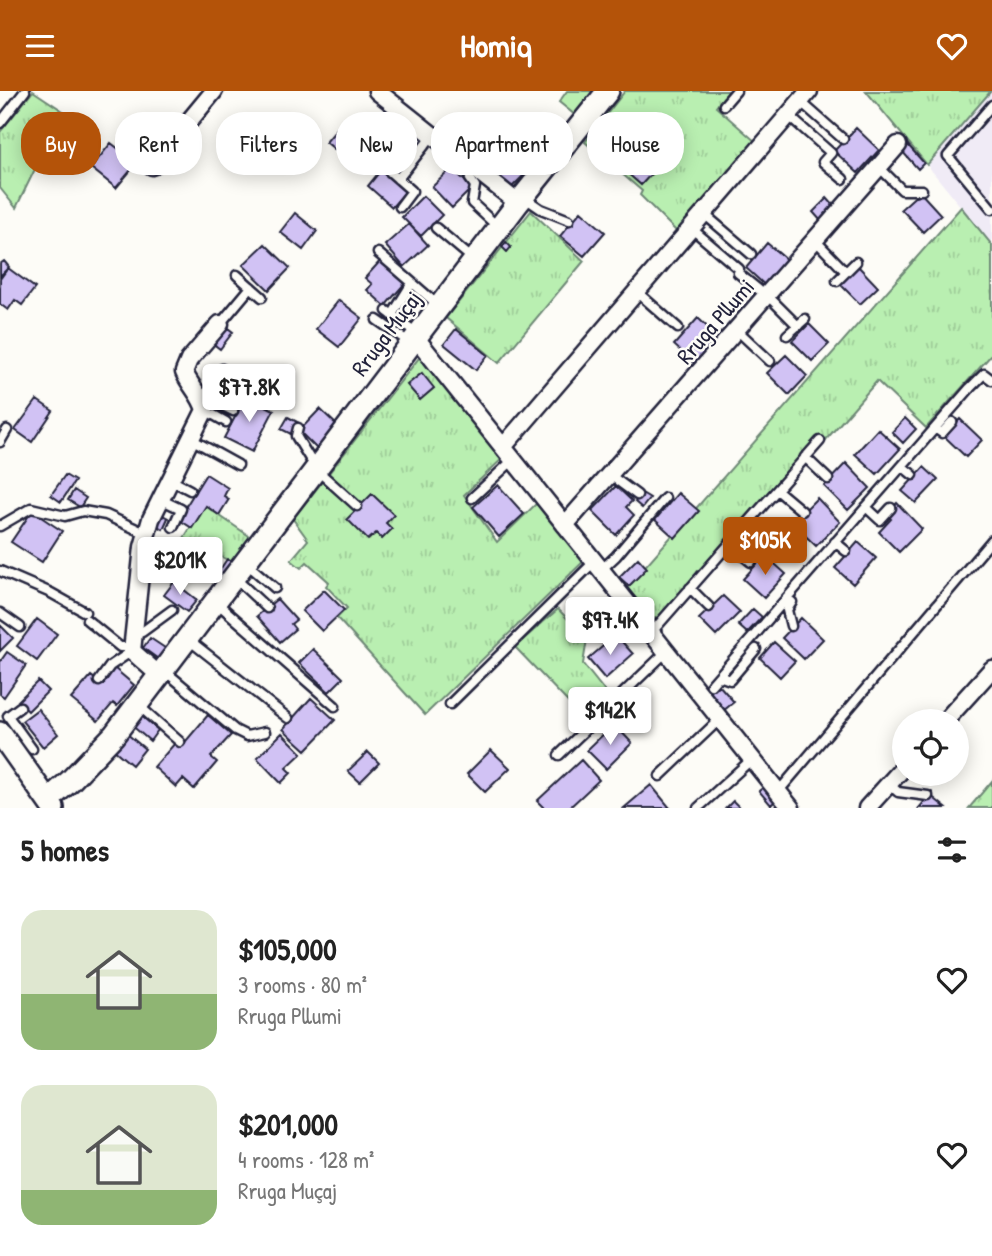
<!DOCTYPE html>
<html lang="en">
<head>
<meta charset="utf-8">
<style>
	:root { --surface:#fff; --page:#f6f6f6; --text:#222; --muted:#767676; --accent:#b45309 }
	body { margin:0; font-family:"Patrick Hand",sans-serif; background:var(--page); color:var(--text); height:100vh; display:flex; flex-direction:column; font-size:26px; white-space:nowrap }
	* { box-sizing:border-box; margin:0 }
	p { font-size:23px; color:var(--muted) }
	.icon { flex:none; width:38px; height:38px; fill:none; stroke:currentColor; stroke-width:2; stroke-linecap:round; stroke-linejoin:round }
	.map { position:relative; height:717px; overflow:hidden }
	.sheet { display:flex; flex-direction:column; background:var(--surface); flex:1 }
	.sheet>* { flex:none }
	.banner { position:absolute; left:21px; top:21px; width:950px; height:63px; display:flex; gap:14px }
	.controls { position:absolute; left:892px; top:618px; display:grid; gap:14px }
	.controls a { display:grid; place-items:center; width:77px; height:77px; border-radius:50%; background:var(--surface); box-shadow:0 4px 18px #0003; font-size:35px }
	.price { position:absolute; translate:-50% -60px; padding:0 16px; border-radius:7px; background:#fff; color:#222; font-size:23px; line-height:46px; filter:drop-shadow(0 2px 4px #0008) }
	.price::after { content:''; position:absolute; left:50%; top:42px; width:21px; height:16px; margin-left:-10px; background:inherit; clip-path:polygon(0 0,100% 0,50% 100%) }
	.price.on { background:var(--accent); color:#fff }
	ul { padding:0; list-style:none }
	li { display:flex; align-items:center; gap:21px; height:175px; padding:0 21px }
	li span { display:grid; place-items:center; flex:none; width:196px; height:140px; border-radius:21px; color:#555 }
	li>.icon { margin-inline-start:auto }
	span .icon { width:84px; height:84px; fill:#fffc; stroke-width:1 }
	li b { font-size:30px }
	h2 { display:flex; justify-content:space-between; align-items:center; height:84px; padding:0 21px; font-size:30px }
	.chip { padding:0 24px; border-radius:28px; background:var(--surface); box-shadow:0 4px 18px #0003; font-size:24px; line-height:63px }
	.chip.on { background:var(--accent); color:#fff }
	header { display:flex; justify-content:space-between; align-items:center; height:91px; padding:0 21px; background:var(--accent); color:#fff; font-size:32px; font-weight:700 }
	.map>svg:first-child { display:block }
	.built { fill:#f0ebf6 }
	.grass { fill:url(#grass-tufts); stroke:#6e8876; stroke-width:2 }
	.building { fill:#d1c2f4; stroke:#22223b; stroke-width:2 }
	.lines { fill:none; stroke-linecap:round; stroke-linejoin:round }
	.lane-casing { stroke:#22223b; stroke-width:13 }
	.street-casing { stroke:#22223b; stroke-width:21 }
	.secondary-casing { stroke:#22223b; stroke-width:26 }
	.lane { stroke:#fdfcf7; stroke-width:8 }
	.street { stroke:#fdfcf7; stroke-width:16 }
	.secondary { stroke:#fdfcf7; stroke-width:21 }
	.labels { text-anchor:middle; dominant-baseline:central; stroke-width:5; stroke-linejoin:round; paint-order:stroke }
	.street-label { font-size:23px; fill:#22223b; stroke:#fdfcf7 }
</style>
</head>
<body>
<header><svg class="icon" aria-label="menu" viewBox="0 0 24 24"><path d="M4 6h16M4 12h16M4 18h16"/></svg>Homiq<svg class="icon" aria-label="heart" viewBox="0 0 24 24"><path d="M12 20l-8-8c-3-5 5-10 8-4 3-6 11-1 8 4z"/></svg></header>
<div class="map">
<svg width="992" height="717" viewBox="0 0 992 717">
	<defs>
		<pattern id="grass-tufts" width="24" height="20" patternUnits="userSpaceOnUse" patternTransform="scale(1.75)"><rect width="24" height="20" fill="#b9efb1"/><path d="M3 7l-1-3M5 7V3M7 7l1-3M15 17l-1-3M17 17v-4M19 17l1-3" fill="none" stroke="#9fcd99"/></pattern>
	</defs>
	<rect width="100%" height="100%" fill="#fdfcf7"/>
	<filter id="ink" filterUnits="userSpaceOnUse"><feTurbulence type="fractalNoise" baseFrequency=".0143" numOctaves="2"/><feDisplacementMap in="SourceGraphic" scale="14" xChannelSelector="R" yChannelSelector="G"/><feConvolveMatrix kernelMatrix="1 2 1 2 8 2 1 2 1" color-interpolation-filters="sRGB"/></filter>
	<g filter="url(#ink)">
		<path class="built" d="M 866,0 L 992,0 L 992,154 L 927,74 Z"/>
		<path class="grass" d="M 33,0 L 87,36 L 74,38 L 63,52 L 39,70 L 16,117 L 0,97 L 0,41 Z
			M 567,0 L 595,0 L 575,24 L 559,11 Z
			M 625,0 L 729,0 L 716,16 L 756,51 L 678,142 L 640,104 L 642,100 L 585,51 Z
			M 866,0 L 991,0 L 927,74 Z
			M 961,116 L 992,154 L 992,263 L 926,337 L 877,290 L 824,351 L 819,347 L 662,524 L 651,529 L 626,497 Z
			M 531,120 L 584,170 L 499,272 L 446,227 Z
			M 419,267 L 426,269 L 503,367 L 464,404 L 497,451 L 539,410 L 587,467 L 425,624 L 337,527 L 347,517 L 326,495 L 329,491 L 307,471 L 301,477 L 291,469 L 308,449 L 293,428 Z
			M 204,414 L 252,447 L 234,472 L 184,447 Z
			M 558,518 L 587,548 L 583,573 L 610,607 L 586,630 L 515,556 Z
			M 992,690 L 992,717 L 969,717 Z"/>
		<path class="building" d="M 462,27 L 491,50 L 474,71 L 445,48 Z
			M 345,28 L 370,49 L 351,72 L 326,51 Z
			M 856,37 L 879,59 L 858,82 L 834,60 Z
			M 640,49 L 663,70 L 641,94 L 618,74 Z
			M 72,51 L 81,61 L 64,77 L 55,67 Z
			M 111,52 L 137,72 L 116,97 L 91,77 Z
			M 907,53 L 924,72 L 918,78 L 901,59 Z
			M 517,57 L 534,74 L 511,97 L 494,80 Z
			M 452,77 L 472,97 L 452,117 L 432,96 Z
			M 381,79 L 406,100 L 392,116 L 368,95 Z
			M 920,101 L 941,124 L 923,141 L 901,118 Z
			M 423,105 L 442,124 L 421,145 L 402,126 Z
			M 827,107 L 835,116 L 821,130 L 813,121 Z
			M 581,120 L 605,141 L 584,165 L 560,145 Z
			M 295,122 L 317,140 L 303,159 L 280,141 Z
			M 409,133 L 428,154 L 404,176 L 385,154 Z
			M 506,151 L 511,156 L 507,161 L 502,156 Z
			M 767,152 L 788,170 L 767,196 L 746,177 Z
			M 265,153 L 290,177 L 269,199 L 243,174 Z
			M 382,168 L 407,190 L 385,215 L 367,199 L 372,193 L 365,187 Z
			M 4,170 L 9,176 L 0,185 L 0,173 Z
			M 857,174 L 878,196 L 860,213 L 839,192 Z
			M 8,177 L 35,197 L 22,214 L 15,209 L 8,219 L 0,213 L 0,188 Z
			M 339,209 L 362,227 L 339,256 L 316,238 Z
			M 698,227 L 721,249 L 697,275 L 674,254 Z
			M 809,233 L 829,253 L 812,270 L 792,250 Z
			M 224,234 L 233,241 L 220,258 L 211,251 Z
			M 456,238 L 488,264 L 476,279 L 444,253 Z
			M 786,264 L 807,285 L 789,304 L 767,282 Z
			M 422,282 L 434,297 L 420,309 L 407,294 Z
			M 246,305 L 274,319 L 252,361 L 224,347 Z
			M 37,309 L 53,320 L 32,351 L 15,339 Z
			M 320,318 L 340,337 L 318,359 L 299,340 Z
			M 288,326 L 299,332 L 293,344 L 281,338 Z
			M 905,327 L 916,338 L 903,352 L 892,341 Z
			M 960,328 L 982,349 L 966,366 L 944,345 Z
			M 878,338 L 900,358 L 877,383 L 855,363 Z
			M 846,372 L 870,397 L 848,419 L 824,395 Z
			M 924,376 L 938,389 L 916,412 L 902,400 Z
			M 206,383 L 228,397 L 224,405 L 229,408 L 219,424 L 206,415 L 192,437 L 178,428 Z
			M 65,384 L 75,390 L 61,411 L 51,404 Z
			M 498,394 L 524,423 L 499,446 L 473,416 Z
			M 616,395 L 632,410 L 626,416 L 634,424 L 616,444 L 592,420 Z
			M 74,399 L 86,407 L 80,416 L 68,409 Z
			M 642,402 L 650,407 L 642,417 L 635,411 Z
			M 678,402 L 699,420 L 675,447 L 655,429 Z
			M 372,403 L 394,424 L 386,432 L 392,438 L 382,448 L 376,442 L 368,449 L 347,428 Z
			M 817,407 L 840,431 L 816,455 L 792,432 Z
			M 897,412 L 922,438 L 899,461 L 879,441 L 891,428 L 886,423 Z
			M 32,420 L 62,440 L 42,471 L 11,451 Z
			M 159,422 L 168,427 L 163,438 L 154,433 Z
			M 858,451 L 876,467 L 853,493 L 835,477 Z
			M 765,464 L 786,483 L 764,507 L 743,488 Z
			M 638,467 L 647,477 L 629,495 L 619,486 Z
			M 227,468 L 235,473 L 226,486 L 219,480 Z
			M 174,491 L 197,509 L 187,521 L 164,504 Z
			M 324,499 L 344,519 L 322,540 L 302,520 Z
			M 723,505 L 740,521 L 716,545 L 699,528 Z
			M 277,508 L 296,529 L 291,533 L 295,538 L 280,551 L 257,525 Z
			M 753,518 L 762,526 L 747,542 L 738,534 Z
			M 801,527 L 823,548 L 804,568 L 782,547 Z
			M 37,528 L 57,543 L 37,570 L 17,555 Z
			M 0,534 L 13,547 L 0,560 Z
			M 616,544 L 633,563 L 605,588 L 588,568 Z
			M 150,547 L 168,559 L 161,570 L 143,557 Z
			M 774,551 L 795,570 L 780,586 L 760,567 Z
			M 313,558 L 343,587 L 329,601 L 299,572 Z
			M 7,561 L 26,574 L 4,606 L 0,603 L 0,571 Z
			M 114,577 L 134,594 L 117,615 L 113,612 L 98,630 L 71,608 L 91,585 L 101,593 Z
			M 38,590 L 48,600 L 28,620 L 18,610 Z
			M 719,594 L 734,611 L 723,620 L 709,602 Z
			M 311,607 L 335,629 L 306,659 L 283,638 Z
			M 38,618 L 58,643 L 43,656 L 22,630 Z
			M 139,623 L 158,639 L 150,650 L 130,633 Z
			M 208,624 L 231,644 L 211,666 L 217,671 L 194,698 L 183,688 L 176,696 L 154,676 L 175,652 L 181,656 Z
			M 614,633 L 632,652 L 606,678 L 587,659 Z
			M 126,642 L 145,658 L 132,674 L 113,658 Z
			M 282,642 L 302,662 L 286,677 L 291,682 L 281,692 L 257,667 Z
			M 491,659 L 510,677 L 485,701 L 467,683 Z
			M 368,661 L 379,672 L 360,691 L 348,680 Z
			M 581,669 L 599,689 L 569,717 L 544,717 L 537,710 Z
			M 769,692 L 780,705 L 771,714 L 759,700 Z
			M 651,694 L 670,717 L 624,717 Z
			M 930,704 L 946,717 L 919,717 Z
			M 733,710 L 740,717 L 726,717 Z"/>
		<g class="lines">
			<g class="lane-casing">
				<path id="lane" d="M 800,10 L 843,48
					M 724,14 L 736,0
					M 992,14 L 948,65 L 992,118
					M 590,24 L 602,33 L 622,65
					M 788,24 L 831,62 L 823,71 L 843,88
					M 0,32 L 25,0
					M 512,49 L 545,75
					M 879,76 L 902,99 L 922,99
					M 388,79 L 412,100 L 400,116
					M 398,88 L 432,45
					M 470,88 L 475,95 L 472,112 L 497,135
					M 525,107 L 541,118 L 569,129
					M 703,122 L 751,163
					M 436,137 L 474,169
					M 691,137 L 739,178 L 738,182 L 759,199
					M 815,149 L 846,181
					M 378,162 L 439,215
					M 237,184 L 262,206
					M 837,190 L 856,171
					M 636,200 L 678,237
					M 767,204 L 798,235
					M 387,220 L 418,243
					M 392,224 L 412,192
					M 377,229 L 409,251
					M 220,233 L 251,196
					M 737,239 L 770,270
					M 787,244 L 805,228
					M 202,309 L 222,278
					M 203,311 L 210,309 L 233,320
					M 205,319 L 226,331
					M 298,337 L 296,345 L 310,368 L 318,376
					M 935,337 L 942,342 L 952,331
					M 191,348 L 238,374
					M 0,351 L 7,339
					M 805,366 L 828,388
					M 902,375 L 913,384
					M 318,380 L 357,415
					M 610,384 L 637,404
					M 171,389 L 190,399
					M 777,399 L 802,420
					M 472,407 L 513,369
					M 160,408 L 181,418 L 173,436
					M 866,416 L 880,429 L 891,417
					M 0,435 L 31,417 L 65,425 L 83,420 L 106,424 L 147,443
					M 835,451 L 846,460
					M 729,453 L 751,471
					M 143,459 L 150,459 L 178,474
					M 246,472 L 275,497
					M 601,479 L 616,465 L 665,407
					M 0,480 L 51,502 L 85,521
					M 236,488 L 267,517
					M 690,497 L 709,516
					M 787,507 L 792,511 L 787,519 L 791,535
					M 216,511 L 335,615
					M 0,522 L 20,536
					M 87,529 L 120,556 L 133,556
					M 651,542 L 820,350
					M 134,544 L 142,541 L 172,519
					M 189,549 L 288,627
					M 165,580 L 235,639 L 247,645 L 265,641
					M 719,585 L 730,589 L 756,558
					M 99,590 L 110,575 L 132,560
					M 711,594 L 970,297 L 984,283 L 992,289
					M 137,613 L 180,651
					M 450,613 L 594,471
					M 20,616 L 8,625 L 32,658
					M 559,664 L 666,561
					M 660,685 L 720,628
					M 889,693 L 898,701 L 928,705
					M 778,701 L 992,449
					M 698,717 L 752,668"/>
			</g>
			<g class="street-casing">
				<path id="street" d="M 377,0 L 518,112
					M 152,75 L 214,0
					M 416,247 L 791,717
					M 503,356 L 809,0
					M 565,434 L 898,54
					M 159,584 L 132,560 L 143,456 L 151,428 L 205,319 C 201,304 190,295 184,281 L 189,269 L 220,233
					M 945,630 L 992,578
					M 867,717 L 905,675"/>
			</g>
			<g class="secondary-casing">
				<path id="secondary" d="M 0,642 L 53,717
					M 48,709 L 70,690 L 114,644 L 518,112 L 608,0"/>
			</g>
			<use href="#lane" class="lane"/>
			<use href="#street" class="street"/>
			<use href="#secondary" class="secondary"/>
		</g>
	</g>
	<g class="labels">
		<g class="street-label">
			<text transform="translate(715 230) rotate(-49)">Rruga Pllumi</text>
			<text transform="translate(386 242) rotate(-53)">Rruga Muçaj</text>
		</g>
	</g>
</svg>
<div class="controls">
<a><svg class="icon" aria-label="locate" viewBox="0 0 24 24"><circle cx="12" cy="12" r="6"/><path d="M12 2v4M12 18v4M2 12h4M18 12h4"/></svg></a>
</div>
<b class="price" style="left:249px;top:333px">$77.8K</b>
<b class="price on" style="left:765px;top:486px">$105K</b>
<b class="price" style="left:180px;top:506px">$201K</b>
<b class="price" style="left:610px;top:566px">$97.4K</b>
<b class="price" style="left:610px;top:656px">$142K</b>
<div class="banner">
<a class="chip on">Buy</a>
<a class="chip">Rent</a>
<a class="chip">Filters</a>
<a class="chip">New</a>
<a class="chip">Apartment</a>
<a class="chip">House</a>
</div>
</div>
<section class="sheet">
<h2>5 homes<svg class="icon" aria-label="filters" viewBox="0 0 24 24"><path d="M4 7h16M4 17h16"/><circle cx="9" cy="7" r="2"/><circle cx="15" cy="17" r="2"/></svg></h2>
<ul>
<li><span style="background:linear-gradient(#dfe7d0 60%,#8fb573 0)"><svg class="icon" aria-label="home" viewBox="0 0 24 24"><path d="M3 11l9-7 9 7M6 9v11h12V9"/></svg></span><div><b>$105,000</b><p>3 rooms · 80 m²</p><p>Rruga Pllumi</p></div><svg class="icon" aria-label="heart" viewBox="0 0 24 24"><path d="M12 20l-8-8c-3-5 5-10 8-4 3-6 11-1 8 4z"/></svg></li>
<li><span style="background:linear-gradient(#dfe7d0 75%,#8fb573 0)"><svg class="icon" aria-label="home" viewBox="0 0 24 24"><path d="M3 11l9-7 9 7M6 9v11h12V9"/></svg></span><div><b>$201,000</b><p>4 rooms · 128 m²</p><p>Rruga Muçaj</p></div><svg class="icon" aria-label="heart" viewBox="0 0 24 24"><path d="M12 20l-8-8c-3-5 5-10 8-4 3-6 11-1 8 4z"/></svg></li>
</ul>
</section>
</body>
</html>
